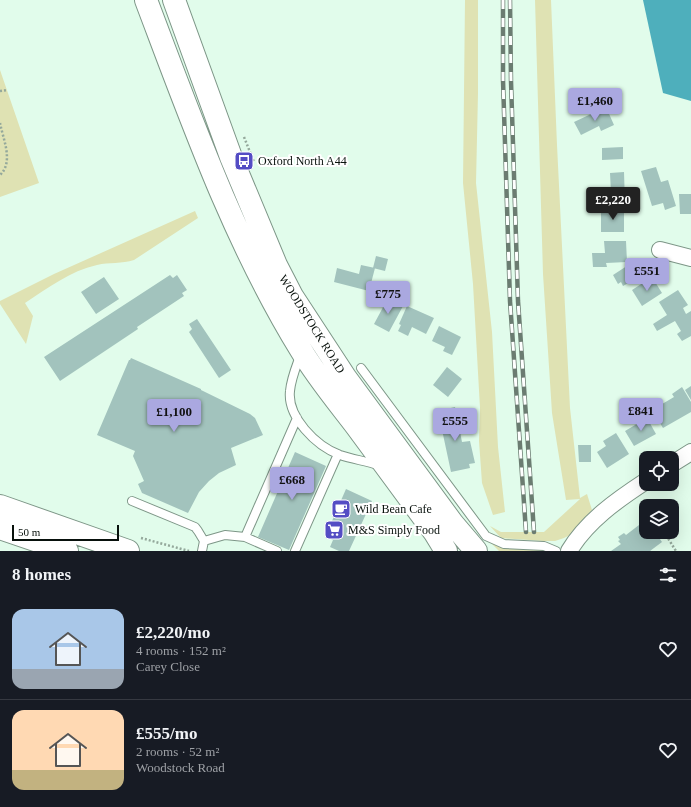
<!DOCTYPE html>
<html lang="en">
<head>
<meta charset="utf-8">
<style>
	:root { --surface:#171b24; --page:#242831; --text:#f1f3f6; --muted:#9ea1a6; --line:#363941; --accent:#aaa8e0 }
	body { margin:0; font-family:"Times New Roman",serif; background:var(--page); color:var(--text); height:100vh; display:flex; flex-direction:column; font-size:15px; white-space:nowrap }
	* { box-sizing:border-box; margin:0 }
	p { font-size:13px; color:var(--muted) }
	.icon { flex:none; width:22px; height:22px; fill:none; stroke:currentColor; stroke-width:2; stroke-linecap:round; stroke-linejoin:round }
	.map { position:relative; height:551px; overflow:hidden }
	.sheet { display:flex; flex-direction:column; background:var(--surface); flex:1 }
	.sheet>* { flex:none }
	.tools { position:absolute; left:639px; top:451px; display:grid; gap:8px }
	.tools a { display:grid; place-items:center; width:40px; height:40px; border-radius:8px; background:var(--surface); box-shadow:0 4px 16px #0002; font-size:20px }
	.scale { position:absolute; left:12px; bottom:10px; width:107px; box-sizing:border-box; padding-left:4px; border:2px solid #08110c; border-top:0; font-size:11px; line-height:14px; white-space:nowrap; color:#08110c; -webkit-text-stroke:3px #fff; paint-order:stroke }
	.price { position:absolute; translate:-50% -34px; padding:0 9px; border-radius:4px; background:var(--accent); color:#111; font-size:13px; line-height:26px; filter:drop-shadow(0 1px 2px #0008) }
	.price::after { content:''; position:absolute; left:50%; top:24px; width:12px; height:9px; margin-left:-6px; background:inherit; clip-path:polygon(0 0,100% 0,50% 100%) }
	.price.current { background:#222; color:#fff }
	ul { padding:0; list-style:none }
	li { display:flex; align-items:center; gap:12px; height:100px; padding:0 12px }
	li+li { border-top:1px solid var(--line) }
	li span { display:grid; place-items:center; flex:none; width:112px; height:80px; border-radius:12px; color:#555 }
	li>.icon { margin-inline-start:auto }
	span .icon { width:48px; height:48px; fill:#fffc; stroke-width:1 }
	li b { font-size:17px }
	h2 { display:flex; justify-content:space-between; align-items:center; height:48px; padding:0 12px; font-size:17px }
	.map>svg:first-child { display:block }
	.green { fill:#dfe2b3 }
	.water { fill:#4eafbc }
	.building { fill:#a2c3bd }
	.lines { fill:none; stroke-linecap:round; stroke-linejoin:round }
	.service-casing { stroke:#7d9687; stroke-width:10 }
	.minor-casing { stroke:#7d9687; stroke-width:18 }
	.trunk-casing { stroke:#7d9687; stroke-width:24 }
	.path { stroke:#94a89b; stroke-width:2.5; stroke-dasharray:2 2; stroke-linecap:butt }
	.service { stroke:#fff; stroke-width:8 }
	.minor { stroke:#fff; stroke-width:16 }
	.trunk { stroke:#fff; stroke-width:22 }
	.rail-casing { stroke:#6b7c71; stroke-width:4.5 }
	.rail { stroke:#fff; stroke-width:3; stroke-dasharray:9; stroke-linecap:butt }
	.labels { text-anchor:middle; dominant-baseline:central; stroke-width:4; stroke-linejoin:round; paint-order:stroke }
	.poi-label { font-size:12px; fill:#08110c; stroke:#fff; text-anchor:start }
	.street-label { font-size:12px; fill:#08110c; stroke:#fff }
</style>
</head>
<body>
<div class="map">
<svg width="691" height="551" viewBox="0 0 691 551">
	<rect width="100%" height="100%" fill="#e1fceb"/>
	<path class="green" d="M 465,0 L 478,0 L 478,93 L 476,183 L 492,332 L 498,447 L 505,512 L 493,515 L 482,483 L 479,441 L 480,408 L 473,284 L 463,183 Z
		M 535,0 L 551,0 L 557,145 L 570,408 L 580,498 L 587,494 L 592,510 L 572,534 L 564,538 L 555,541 L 543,541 L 501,538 L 490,526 L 501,532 L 544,532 L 580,499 L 566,500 L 552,413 L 543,274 Z
		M 0,70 L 39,183 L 0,197 Z
		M 195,211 L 198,218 L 134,260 C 122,264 109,262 97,265 C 70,271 48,288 25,303 L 33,316 L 26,344 L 0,304 L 0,301 L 54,274 Z
		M 483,535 L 492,541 L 546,547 L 550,551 L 499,551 Z"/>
	<path class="water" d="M 643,0 L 691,0 L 691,101 L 663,93 Z"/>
	<path class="building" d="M 606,107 L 614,125 L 601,131 L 599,126 L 581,135 L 574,122 Z
		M 623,147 L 623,159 L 602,160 L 602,148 Z
		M 656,167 L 661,182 L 668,180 L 676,206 L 665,210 L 663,203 L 652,206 L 641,171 Z
		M 624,172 L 625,204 L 600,204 L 600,193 L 611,193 L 610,173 Z
		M 679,194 L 691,194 L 691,214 L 680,214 Z
		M 624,210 L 624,232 L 601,232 L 601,211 Z
		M 604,241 L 626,241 L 627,262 L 606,263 L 607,267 L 593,267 L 592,253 L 605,253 Z
		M 376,256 L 388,259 L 385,271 L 373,268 Z
		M 633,262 L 641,276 L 623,286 L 621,282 L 618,284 L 613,275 Z
		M 361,265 L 375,268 L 369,291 L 334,282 L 337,268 L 359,274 Z
		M 170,275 L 173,278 L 177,275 L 187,290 L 182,293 L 184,296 L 137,327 L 138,329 L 60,381 L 44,357 Z
		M 104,277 L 119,299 L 96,314 L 81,292 Z
		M 652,277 L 662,293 L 642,306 L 632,290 Z
		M 678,290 L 688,305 L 683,308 L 686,314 L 691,311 L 691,336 L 682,341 L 677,334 L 681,331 L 675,321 L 657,331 L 653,324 L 667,315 L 659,302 Z
		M 388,298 L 403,306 L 389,332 L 374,324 Z
		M 407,306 L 434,318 L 426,334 L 412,327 L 408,336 L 398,331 L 401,325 L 399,324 Z
		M 197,319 L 231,370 L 219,378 L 189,332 L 192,329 L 189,324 Z
		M 439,326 L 461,337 L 452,355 L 443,351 L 445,347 L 432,341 Z
		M 131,358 L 201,389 L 201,390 L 250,414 L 255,418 L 263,435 L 231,448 L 236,465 L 219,473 L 209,481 L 199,492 L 188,513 L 142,493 L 138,484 L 144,481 L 133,456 L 135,451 L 97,435 L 129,360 L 130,360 Z
		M 447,367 L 462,379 L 448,397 L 433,385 Z
		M 691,386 L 691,400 L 685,390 Z
		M 682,387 L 691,402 L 691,412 L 663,428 L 652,410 L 674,397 L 672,394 Z
		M 455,407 L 462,442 L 470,441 L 475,463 L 469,464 L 470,468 L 451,472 L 438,411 Z
		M 647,418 L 656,434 L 634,446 L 625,431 Z
		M 616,433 L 629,454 L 607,468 L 597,452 L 606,446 L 603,441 Z
		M 578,445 L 591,445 L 591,462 L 579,462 Z
		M 295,452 L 326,466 L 289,550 L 258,537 Z
		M 346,489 L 372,501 L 349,551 L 339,551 L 330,547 L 333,540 L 325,537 Z
		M 639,525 L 644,531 L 646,530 L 646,532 L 655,532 L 662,542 L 650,551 L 611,551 L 621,544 L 618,541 L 620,540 L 618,537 L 624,533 L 626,535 Z"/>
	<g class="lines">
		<g class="service-casing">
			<path id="service" d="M 300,356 C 296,367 291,379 290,391 C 287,417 316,446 340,455 C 352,459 365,461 378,465
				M 361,368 L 486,536 L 504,544 L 544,546 L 556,551
				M 132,501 L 195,527 L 198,531 L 204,541 L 202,551
				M 245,537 L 277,551
				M 204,541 L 225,535 L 245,537 L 297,418
				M 295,551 L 338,454"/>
		</g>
		<g class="minor-casing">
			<path id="minor" d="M 660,250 L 691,258
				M 672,464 L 691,452
				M 569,551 C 587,521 617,500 646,481"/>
		</g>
		<g class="trunk-casing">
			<path id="trunk" d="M 146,0 C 191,119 234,241 301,350 C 317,377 338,402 357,427 C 383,462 409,498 435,533 L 446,551
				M 174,0 L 231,157 L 276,265 L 292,296 L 345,377 L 453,524 L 476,551
				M 0,506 L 128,551
				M 0,528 L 67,551"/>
		</g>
		<path class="path" d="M 0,91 L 7,90
			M 0,123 C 3,139 14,162 0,175
			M 244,137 L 254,162
			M 664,532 L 676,551
			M 141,538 L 189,551"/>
		<use href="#service" class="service"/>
		<use href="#minor" class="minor"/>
		<use href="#trunk" class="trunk"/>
		<g class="rail-casing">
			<path id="rail" d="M 503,0 L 503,80 L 510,301 L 526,532
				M 510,0 L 511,81 L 518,301 L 534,532"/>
		</g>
		<use href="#rail" class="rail"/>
	</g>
	<defs>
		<g id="bus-square" transform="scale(1)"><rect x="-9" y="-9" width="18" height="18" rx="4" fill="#544dc4" stroke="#fff"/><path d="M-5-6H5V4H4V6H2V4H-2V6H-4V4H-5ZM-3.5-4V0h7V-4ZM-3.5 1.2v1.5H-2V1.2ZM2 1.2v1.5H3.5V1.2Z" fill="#fff"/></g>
		<g id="cafe-square" transform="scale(1)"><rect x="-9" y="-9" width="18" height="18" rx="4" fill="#544dc4" stroke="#fff"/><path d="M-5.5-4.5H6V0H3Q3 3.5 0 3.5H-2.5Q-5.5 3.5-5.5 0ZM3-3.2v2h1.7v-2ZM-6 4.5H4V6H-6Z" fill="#fff"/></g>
		<g id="supermarket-square" transform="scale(1)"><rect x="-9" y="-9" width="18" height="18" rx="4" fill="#544dc4" stroke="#fff"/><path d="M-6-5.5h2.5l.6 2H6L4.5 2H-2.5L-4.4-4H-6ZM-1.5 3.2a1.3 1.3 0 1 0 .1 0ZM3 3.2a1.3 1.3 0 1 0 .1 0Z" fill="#fff"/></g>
	</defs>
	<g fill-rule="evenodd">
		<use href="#bus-square" x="244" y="161"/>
		<use href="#cafe-square" x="341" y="509"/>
		<use href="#supermarket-square" x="334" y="530"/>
	</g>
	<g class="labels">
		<g class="poi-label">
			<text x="258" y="161">Oxford North A44</text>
			<text x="355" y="509">Wild Bean Cafe</text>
			<text x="348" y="530">M&amp;S Simply Food</text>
		</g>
		<g class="street-label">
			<text transform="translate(312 324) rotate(58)">WOODSTOCK ROAD</text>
		</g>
	</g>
</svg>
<div class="tools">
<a><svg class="icon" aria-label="locate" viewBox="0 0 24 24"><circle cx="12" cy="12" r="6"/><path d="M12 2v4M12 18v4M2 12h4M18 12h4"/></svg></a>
<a><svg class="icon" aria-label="layers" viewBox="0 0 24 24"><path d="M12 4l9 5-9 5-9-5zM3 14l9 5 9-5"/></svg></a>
</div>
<div class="scale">50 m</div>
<b class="price" style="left:595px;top:122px">£1,460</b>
<b class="price current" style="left:613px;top:221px">£2,220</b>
<b class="price" style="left:647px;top:292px">£551</b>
<b class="price" style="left:388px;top:315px">£775</b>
<b class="price" style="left:641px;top:432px">£841</b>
<b class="price" style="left:174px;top:433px">£1,100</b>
<b class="price" style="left:455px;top:442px">£555</b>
<b class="price" style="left:292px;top:501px">£668</b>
</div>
<section class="sheet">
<h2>8 homes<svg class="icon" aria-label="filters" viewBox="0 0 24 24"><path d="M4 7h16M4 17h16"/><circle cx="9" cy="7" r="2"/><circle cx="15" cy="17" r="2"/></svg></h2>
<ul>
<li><span style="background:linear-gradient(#a9c7e8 75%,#9aa5b1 0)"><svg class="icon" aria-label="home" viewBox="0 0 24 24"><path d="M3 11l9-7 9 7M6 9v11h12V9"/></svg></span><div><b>£2,220/mo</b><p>4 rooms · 152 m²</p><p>Carey Close</p></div><svg class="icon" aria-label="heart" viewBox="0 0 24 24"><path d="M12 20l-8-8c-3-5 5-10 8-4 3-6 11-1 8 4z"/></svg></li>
<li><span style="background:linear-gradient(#ffd9b3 75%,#c2b280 0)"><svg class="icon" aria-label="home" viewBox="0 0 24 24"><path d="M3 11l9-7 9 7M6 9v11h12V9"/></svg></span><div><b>£555/mo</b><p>2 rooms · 52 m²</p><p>Woodstock Road</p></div><svg class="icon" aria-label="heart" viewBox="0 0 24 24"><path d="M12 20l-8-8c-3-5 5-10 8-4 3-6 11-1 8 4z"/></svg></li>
</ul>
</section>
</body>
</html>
